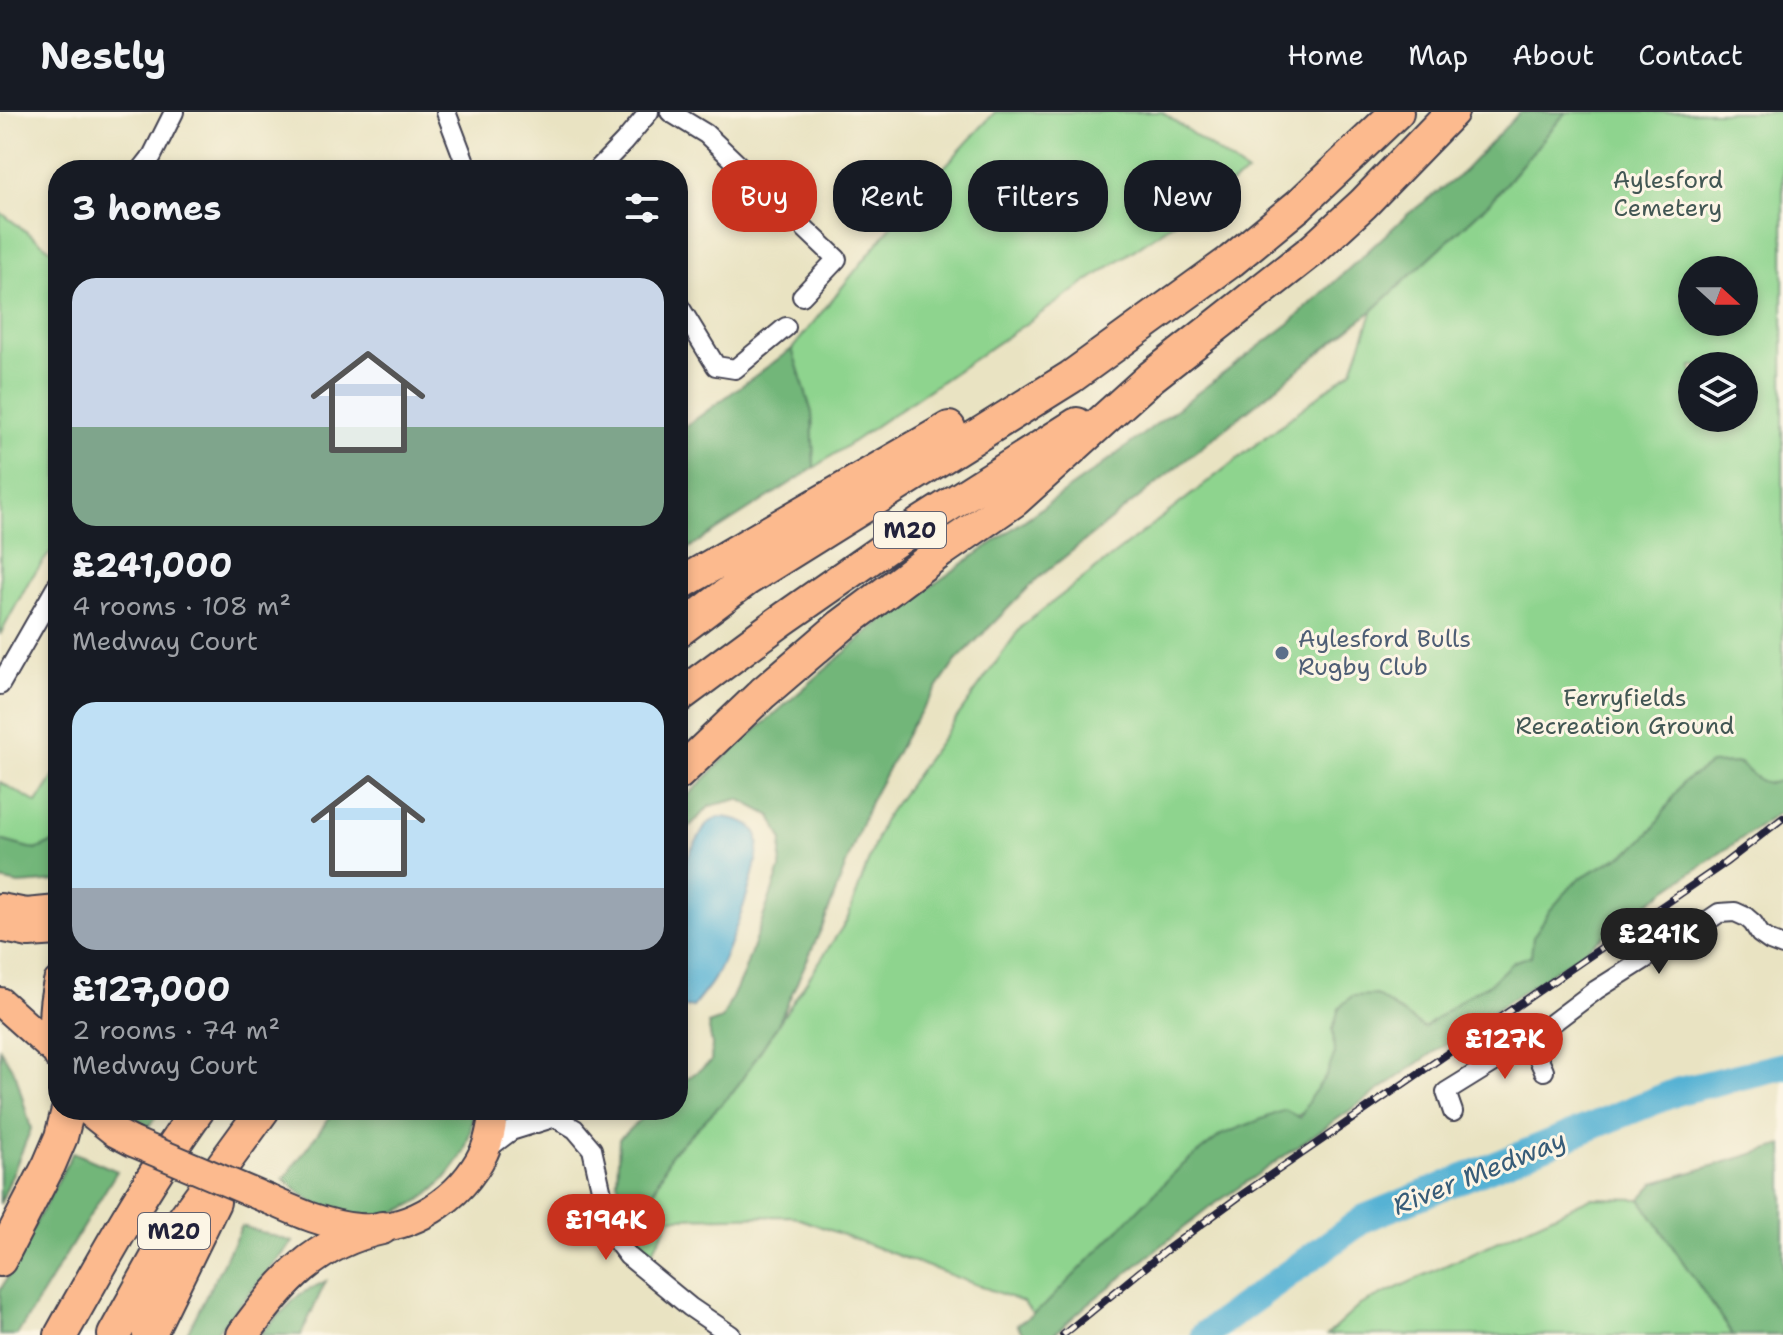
<!DOCTYPE html>
<html lang="en">
<head>
<meta charset="utf-8">
<style>
	:root { --surface:#171b24; --page:#20242c; --text:#f1f3f6; --muted:#9ea1a6; --line:#363941; --accent:#c8321e }
	body { margin:0; font-family:"Shantell Sans",sans-serif; background:var(--page); color:var(--text); height:100vh; display:flex; flex-direction:column; font-size:30px; white-space:nowrap }
	* { box-sizing:border-box; margin:0 }
	p { font-size:26px; color:var(--muted) }
	.icon { flex:none; width:44px; height:44px; fill:none; stroke:currentColor; stroke-width:2; stroke-linecap:round; stroke-linejoin:round }
	.map { position:relative; flex:1; overflow:hidden }
	.details { position:absolute; left:48px; top:48px; width:640px; height:960px; display:flex; flex-direction:column; background:var(--surface); border-radius:32px; box-shadow:0 4px 12px #0003 }
	.details>* { flex:none }
	.hud { position:absolute; left:712px; top:48px; width:760px; height:72px; display:flex; gap:16px }
	.needle { width:52px; rotate:111deg }
	.fabs { position:absolute; left:1678px; top:144px; display:grid; gap:16px }
	.fabs a { display:grid; place-items:center; width:80px; height:80px; border-radius:50%; background:var(--surface); box-shadow:0 4px 12px #0003; font-size:40px }
	.price { position:absolute; translate:-50% -68px; padding:0 18px; border-radius:28px; background:var(--accent); color:#fff; font-size:26px; line-height:52px; filter:drop-shadow(0 2px 4px #0008) }
	.price::after { content:''; position:absolute; left:50%; top:48px; width:24px; height:18px; margin-left:-12px; background:inherit; clip-path:polygon(0 0,100% 0,50% 100%) }
	.price.selected { background:#222; color:#fff }
	ul { padding:0; list-style:none }
	li { display:grid; align-content:center; gap:16px; height:424px; padding:0 24px }
	li span { display:grid; place-items:center; height:248px; border-radius:24px; color:#555 }
	li>.icon { margin-inline-start:auto }
	span .icon { width:144px; height:144px; fill:#fffc; stroke-width:1 }
	li b { font-size:34px }
	h2 { display:flex; justify-content:space-between; align-items:center; height:96px; padding:0 24px; font-size:34px }
	.pill { padding:0 28px; border-radius:32px; background:var(--surface); box-shadow:0 4px 12px #0003; font-size:28px; line-height:72px }
	.pill.selected { background:var(--accent); color:#fff }
	header { display:flex; align-items:center; gap:48px; box-sizing:border-box; height:112px; padding:0 40px; background:var(--surface); border-bottom:2px solid var(--line) }
	header strong { font-size:38px }
	nav { display:flex; gap:44px; margin-inline-start:auto; font-size:28px }
	.map>svg:first-child { display:block }
	.green { fill:#8ed48e; stroke:#587b64; stroke-width:2; fill-rule:evenodd }
	.forest { fill:#72b679; stroke:#4a6c5a; stroke-width:2 }
	.water { fill:#57b2d4; stroke:#3c6a88; stroke-width:2 }
	.lines { fill:none; stroke-linecap:round; stroke-linejoin:round }
	.river { stroke:#57b2d4; stroke-width:28 }
	.minor-casing { stroke:#403f4f; stroke-width:22 }
	.primary-casing { stroke:#403f4f; stroke-width:32 }
	.motorway-casing { stroke:#403f4f; stroke-width:36 }
	.minor { stroke:#fff; stroke-width:18 }
	.primary { stroke:#fcba8e; stroke-width:28 }
	.motorway { stroke:#fcba8e; stroke-width:32 }
	.rail-casing { stroke:#22223b; stroke-width:8 }
	.rail { stroke:#fcf5e5; stroke-width:5; stroke-dasharray:15; stroke-linecap:butt }
	.primary-bridge-casing { stroke:#403f4f; stroke-width:32; stroke-linecap:butt }
	.primary-bridge { stroke:#fcba8e; stroke-width:28 }
	.service-dot { fill:#5c6f8a; stroke:#fcf5e5; stroke-width:3 }
	.labels { text-anchor:middle; dominant-baseline:central; stroke-width:6; stroke-linejoin:round; paint-order:stroke }
	.shield { fill:#fcf5e5; stroke:#63616e; stroke-width:2 }
	.shield-label { font-size:22px; font-weight:bold; fill:#22223b }
	.park-label { font-size:24px; fill:#425754; stroke:#fcf5e5 }
	.service-label { font-size:24px; fill:#4e5e75; stroke:#fcf5e5; text-anchor:start }
	.water-label { font-size:26px; font-style:italic; fill:#375c78; stroke:#fcf5e5 }
</style>
</head>
<body>
<header>
<strong>Nestly</strong>
<nav><a>Home</a><a>Map</a><a>About</a><a>Contact</a></nav>
</header>
<div class="map">
<svg width="1783" height="1223" viewBox="0 0 1783 1223">
	<rect width="100%" height="100%" fill="#fcf5e5"/>
	<filter id="ink" filterUnits="userSpaceOnUse"><feTurbulence type="fractalNoise" baseFrequency=".0125" numOctaves="2"/><feDisplacementMap in="SourceGraphic" scale="16" xChannelSelector="R" yChannelSelector="G"/><feConvolveMatrix kernelMatrix="1 2 1 2 8 2 1 2 1" color-interpolation-filters="sRGB"/></filter>
	<filter id="wash" filterUnits="userSpaceOnUse"><feTurbulence type="fractalNoise" baseFrequency=".006" numOctaves="4" result="noise"/><feDisplacementMap in="SourceGraphic" scale="32" xChannelSelector="R" yChannelSelector="G"/><feGaussianBlur stdDeviation="1.8" result="paint"/><feColorMatrix in="noise" values="0 0 0 0 0 0 0 0 0 0 0 0 0 0 0 0 0 1.4 0 .05"/><feComposite in="paint" operator="in"/></filter>
	<g filter="url(#wash)">
		<rect width="100%" height="100%" fill="#e9e3c2"/>
		<path class="green" d="M 995,0 L 1162,0 L 1247,61 L 814,356 L 812,301 L 792,237 L 902,101 Z
			M 1566,0 L 1783,0 L 1783,683 L 1602,806 L 1194,1071 L 1046,1218 L 1023,1190 L 792,1104 L 671,1106 L 646,1151 L 629,1137 L 671,1042 L 734,979 L 847,808 L 883,709 L 1022,514 L 1352,258 L 1373,198 L 1491,89 ZM 1692,158 L 1744,158 L 1744,210 L 1692,210 ZM 1692,254 L 1744,254 L 1744,306 L 1692,306 Z
			M 0,100 L 58,143 L 58,430 L 29,469 L 0,523 Z
			M 58,658 L 58,728 L 36,738 L 0,728 L 0,670 L 37,691 Z
			M 1591,1086 L 1640,1087 L 1733,1223 L 1327,1223 L 1360,1193 Z"/>
		<path class="forest" d="M 1520,0 L 1566,0 L 1491,89 L 1373,198 L 1037,467 L 956,549 L 911,614 L 870,690 L 823,813 L 778,912 L 734,979 L 671,1042 L 636,1115 L 617,1070 L 619,1027 L 650,998 L 678,998 L 678,973 L 711,950 L 712,932 L 708,912 L 722,907 L 744,860 L 780,757 L 782,727 L 771,704 L 739,687 L 710,694 L 678,726 L 678,694 L 730,641 L 875,514 L 1097,357 L 1290,211 L 1408,102 L 1459,64 Z
			M 792,237 L 812,301 L 814,356 L 678,443 L 678,320 Z
			M 1740,651 C 1753,664 1764,678 1783,667 L 1783,698 L 1666,778 L 1581,841 L 1476,911 L 1209,1096 L 1088,1192 L 1053,1223 L 1024,1223 L 1017,1213 L 1044,1194 L 1179,1056 L 1221,1023 L 1285,998 L 1300,1006 L 1310,986 L 1327,962 L 1334,943 L 1333,917 L 1339,896 L 1352,884 L 1376,883 L 1424,916 L 1468,883 L 1491,871 L 1513,850 L 1531,844 L 1533,825 L 1550,798 L 1578,767 L 1633,737 L 1653,717 L 1682,671 L 1710,652 Z
			M 0,728 L 36,738 L 58,728 L 58,769 L 19,772 L 0,768 Z
			M 0,937 L 16,963 L 31,1017 L 0,1092 Z
			M 116,998 L 162,998 L 148,1015 L 130,1007 Z
			M 335,998 L 474,998 L 474,1000 C 471,1014 469,1031 462,1043 C 433,1093 380,1119 324,1097 C 310,1091 296,1077 284,1067 Z
			M 1783,1033 L 1783,1223 L 1733,1223 L 1640,1087 L 1655,1071 Z
			M 73,1040 L 117,1059 L 17,1223 L 0,1223 L 0,1179 Z
			M 242,1114 L 293,1130 L 214,1223 L 186,1223 Z
			M 326,1169 L 301,1223 L 259,1223 L 300,1182 Z"/>
		<path class="water" d="M 719,705 C 733,706 750,708 757,722 C 766,741 727,844 715,865 C 710,875 700,885 693,895 L 678,896 L 678,766 L 691,738 L 707,712 Z"/>
		<g class="lines">
			<path class="river" d="M 1204,1223 L 1365,1106 L 1679,979 L 1783,954"/>
		</g>
	</g>
	<g filter="url(#ink)">
		<g class="lines">
			<g class="minor-casing">
				<path id="minor" d="M 446,0 L 468,58
					M 670,0 L 706,22 L 837,147 L 802,184
					M 141,58 L 152,44 L 174,0
					M 597,58 L 624,30 L 649,0
					M 678,192 L 716,254 L 735,257 L 786,215
					M 0,573 L 58,472
					M 1544,959 L 1530,928 L 1596,878 L 1664,835 L 1675,831 L 1719,801 L 1735,800 L 1746,805 L 1753,811 L 1760,822 L 1770,829 L 1783,834
					M 543,998 L 575,1017 L 592,1037 L 608,1108 L 615,1127 L 628,1144 L 690,1195 L 731,1223
					M 1453,1000 L 1446,980 L 1530,928
					M 487,1037 L 511,1019 L 556,1005"/>
			</g>
			<g class="primary-casing">
				<path id="primary" d="M 0,815 L 29,821 L 58,819
					M 58,870 C 52,895 51,919 58,944
					M 0,890 L 56,940
					M 87,998 L 116,1021 L 133,1030
					M 270,1088 C 299,1101 326,1113 358,1116 C 411,1120 461,1087 484,1040 C 490,1027 492,1012 494,998"/>
			</g>
			<g class="motorway-casing">
				<path id="motorway" d="M 678,473 L 949,316
					M 678,519 L 746,468 L 1071,265 L 1231,149 L 1299,93 L 1397,0
					M 678,585 L 782,508 L 921,411 L 1077,312
					M 678,662 L 763,581 L 841,514 L 941,439 L 1015,388 L 1151,265 L 1314,137 L 1363,92 L 1452,0
					M 0,798 L 26,803 L 58,800
					M 0,1148 L 49,1053 L 61,1025 L 68,998
					M 61,1223 C 104,1146 147,1069 198,998
					M 114,1223 L 161,1138 L 263,998
					M 149,1223 L 214,1090
					M 243,1223 C 281,1170 316,1130 382,1116"/>
			</g>
			<use href="#minor" class="minor"/>
			<use href="#primary" class="primary"/>
			<use href="#motorway" class="motorway"/>
			<g class="rail-casing">
				<path id="rail" d="M 1063,1223 L 1165,1139 L 1240,1084 L 1725,751 L 1783,706"/>
			</g>
			<use href="#rail" class="rail"/>
			<g class="primary-bridge-casing">
				<path id="primary-bridge" d="M 133,1030 L 270,1088"/>
			</g>
			<use href="#primary-bridge" class="primary-bridge"/>
		</g>
	</g>
	<circle class="service-dot" cx="1282" cy="541" r="8"/>
	<g class="labels">
		<g class="shield">
			<rect x="874" y="400" width="72" height="36" rx="6"/>
			<rect x="138" y="1101" width="72" height="36" rx="6"/>
		</g>
		<g class="shield-label">
			<text x="910" y="418">M20</text>
			<text x="174" y="1119">M20</text>
		</g>
		<g class="park-label">
			<text x="1668" y="68">Aylesford<tspan x="1668" dy="28">Cemetery</tspan></text>
			<text x="1625" y="586">Ferryfields<tspan x="1625" dy="28">Recreation Ground</tspan></text>
		</g>
		<g class="service-label">
			<text x="1298" y="527">Aylesford Bulls<tspan x="1298" dy="28">Rugby Club</tspan></text>
		</g>
		<g class="water-label">
			<text transform="translate(1479 1060) rotate(-22)">River Medway</text>
		</g>
	</g>
</svg>
<div class="fabs">
<a><svg class="needle" viewBox="-14 -14 28 28"><path d="M0-13l5 13h-10z" fill="#e53935"/><path d="M0 13l5-13h-10z" fill="#9ea1a6"/></svg></a>
<a><svg class="icon" aria-label="layers" viewBox="0 0 24 24"><path d="M12 4l9 5-9 5-9-5zM3 14l9 5 9-5"/></svg></a>
</div>
<b class="price selected" style="left:1659px;top:864px">£241K</b>
<b class="price" style="left:1505px;top:969px">£127K</b>
<b class="price" style="left:606px;top:1150px">£194K</b>
<div class="hud">
<a class="pill selected">Buy</a>
<a class="pill">Rent</a>
<a class="pill">Filters</a>
<a class="pill">New</a>
</div>
<section class="details">
<h2>3 homes<svg class="icon" aria-label="filters" viewBox="0 0 24 24"><path d="M4 7h16M4 17h16"/><circle cx="9" cy="7" r="2"/><circle cx="15" cy="17" r="2"/></svg></h2>
<ul>
<li><span style="background:linear-gradient(#c9d6e8 60%,#7fa58c 0)"><svg class="icon" aria-label="home" viewBox="0 0 24 24"><path d="M3 11l9-7 9 7M6 9v11h12V9"/></svg></span><div><b>£241,000</b><p>4 rooms · 108 m²</p><p>Medway Court</p></div></li>
<li><span style="background:linear-gradient(#bfe0f5 75%,#9aa5b1 0)"><svg class="icon" aria-label="home" viewBox="0 0 24 24"><path d="M3 11l9-7 9 7M6 9v11h12V9"/></svg></span><div><b>£127,000</b><p>2 rooms · 74 m²</p><p>Medway Court</p></div></li>
</ul>
</section>
</div>
</body>
</html>
